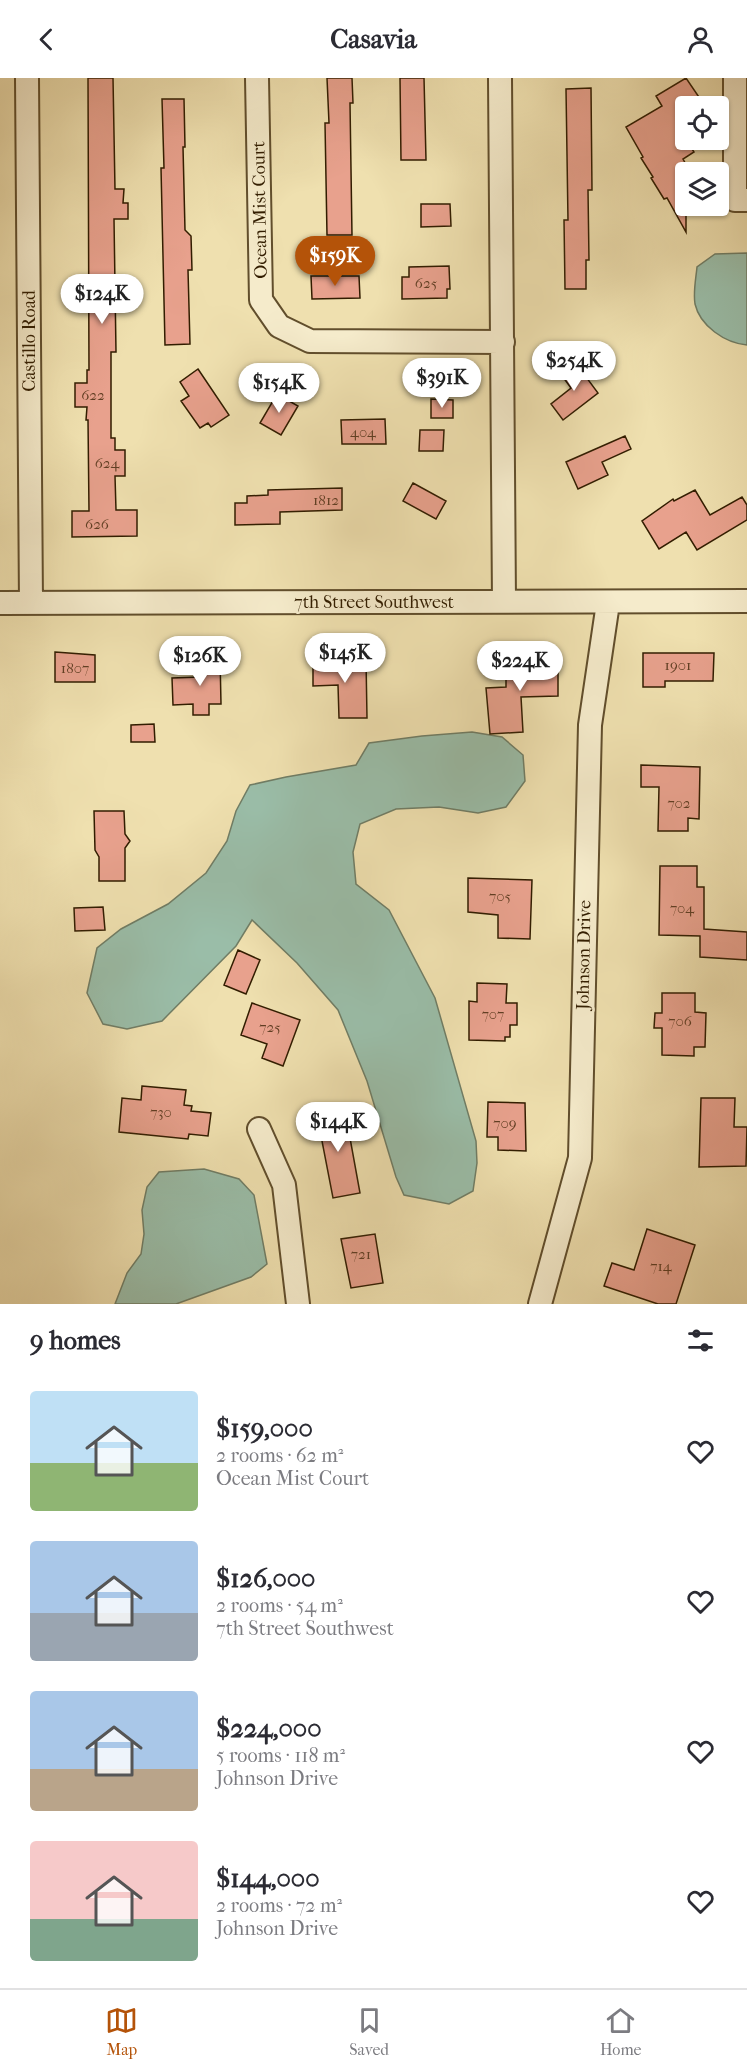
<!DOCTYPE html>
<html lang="en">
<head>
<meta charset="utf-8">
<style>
	:root { --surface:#fff; --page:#f7f7f7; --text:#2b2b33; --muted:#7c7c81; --line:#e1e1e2; --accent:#b45309 }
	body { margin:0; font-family:"IM FELL French Canon",serif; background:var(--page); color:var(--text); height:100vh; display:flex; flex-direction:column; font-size:22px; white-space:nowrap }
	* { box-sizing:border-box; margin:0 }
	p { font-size:20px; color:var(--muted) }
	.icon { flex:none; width:33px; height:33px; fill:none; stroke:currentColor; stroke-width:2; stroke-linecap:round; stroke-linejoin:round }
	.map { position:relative; height:1226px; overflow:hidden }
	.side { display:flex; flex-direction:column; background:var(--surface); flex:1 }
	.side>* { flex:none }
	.tools { position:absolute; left:675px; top:18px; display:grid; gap:12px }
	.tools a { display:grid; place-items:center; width:54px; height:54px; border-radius:6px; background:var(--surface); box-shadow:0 2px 4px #0004; font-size:30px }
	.price { position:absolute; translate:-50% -51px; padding:0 14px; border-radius:21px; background:#fff; color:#222; font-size:20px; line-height:39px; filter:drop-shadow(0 2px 3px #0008) }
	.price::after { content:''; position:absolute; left:50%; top:36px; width:18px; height:14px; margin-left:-9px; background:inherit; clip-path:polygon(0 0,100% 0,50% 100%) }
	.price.on { background:var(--accent); color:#fff }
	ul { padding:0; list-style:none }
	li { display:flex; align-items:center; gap:18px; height:150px; padding:0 30px }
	li span { display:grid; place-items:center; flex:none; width:168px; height:120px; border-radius:6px; color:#555 }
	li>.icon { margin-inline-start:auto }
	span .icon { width:72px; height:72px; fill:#fffc; stroke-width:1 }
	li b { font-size:26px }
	h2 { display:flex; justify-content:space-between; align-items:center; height:72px; padding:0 30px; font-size:26px }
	header { display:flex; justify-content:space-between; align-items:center; height:78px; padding:0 30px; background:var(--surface); font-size:27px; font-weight:800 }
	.tabs { display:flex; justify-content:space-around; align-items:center; height:84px; border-top:2px solid var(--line); background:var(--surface); font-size:16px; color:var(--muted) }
	.tabs a { display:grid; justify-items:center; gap:3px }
	.tabs .on { color:var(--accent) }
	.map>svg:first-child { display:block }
	.water { fill:#9abda8; stroke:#707d65; stroke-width:1.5 }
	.building { fill:#e8a18d; stroke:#321d00; stroke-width:1.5 }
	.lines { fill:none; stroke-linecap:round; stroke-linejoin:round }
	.minor-casing { stroke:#614e2c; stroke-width:26 }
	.minor { stroke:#f5ebcb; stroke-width:22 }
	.labels { text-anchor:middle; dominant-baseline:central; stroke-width:5; stroke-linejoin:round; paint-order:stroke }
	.number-label { font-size:15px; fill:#603e23 }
	.street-label { font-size:18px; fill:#321d00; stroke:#f5ebcb }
</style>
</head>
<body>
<header><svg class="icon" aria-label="back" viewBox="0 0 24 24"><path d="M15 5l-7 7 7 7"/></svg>Casavia<svg class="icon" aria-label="person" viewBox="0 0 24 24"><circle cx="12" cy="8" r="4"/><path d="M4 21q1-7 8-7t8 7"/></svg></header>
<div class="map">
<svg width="747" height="1226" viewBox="0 0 747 1226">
	<rect width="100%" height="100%" fill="#efe0af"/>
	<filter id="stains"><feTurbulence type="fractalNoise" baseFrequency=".00333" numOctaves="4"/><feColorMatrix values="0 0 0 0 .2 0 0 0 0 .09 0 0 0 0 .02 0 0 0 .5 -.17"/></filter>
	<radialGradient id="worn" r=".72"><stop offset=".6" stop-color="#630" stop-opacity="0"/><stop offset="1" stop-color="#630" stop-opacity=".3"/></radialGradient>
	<path class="water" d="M 747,175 L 747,267 C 725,265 700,248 695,226 C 693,214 696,200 697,189 L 715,176 Z
		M 472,654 L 502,659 L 523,677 L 525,703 L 506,729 L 478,735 L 439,729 L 396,731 L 360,746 L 353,774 L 356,806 L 389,832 L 435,920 L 476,1063 L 477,1085 L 473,1113 L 449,1126 L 404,1117 L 396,1099 L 367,1003 L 338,932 L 297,885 L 252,842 L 236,868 L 162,943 L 127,951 L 103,946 L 87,915 L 97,870 L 121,851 L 168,826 L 206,795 L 227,763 L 236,733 L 250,707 L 286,699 L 356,687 L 369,665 L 422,658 Z
		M 204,1091 L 239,1101 L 254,1117 L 267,1186 L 251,1199 L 176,1226 L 115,1226 L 127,1195 L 141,1176 L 144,1156 L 142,1132 L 147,1109 L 159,1094 Z"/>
	<path class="building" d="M 88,0 L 113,0 L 115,111 L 124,111 L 123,125 L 128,125 L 128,141 L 114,141 L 116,274 L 111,274 L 111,360 L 115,360 L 115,372 L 125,372 L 125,398 L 115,398 L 116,432 L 137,432 L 137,458 L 72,459 L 72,433 L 89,433 L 88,342 L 86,342 L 87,329 L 75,329 L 75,305 L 87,305 L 87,292 L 89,292 Z
		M 327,0 L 352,0 L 353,25 L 350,25 L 352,157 L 327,157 L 325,45 L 329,45 Z
		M 400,0 L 424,0 L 426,82 L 401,82 Z
		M 686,0 L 705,28 L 686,28 L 686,41 L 676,46 L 694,74 L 683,81 L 688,90 L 686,92 L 686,154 L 667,120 L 664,121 L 651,100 L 653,99 L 641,80 L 643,79 L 626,49 L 662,28 L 656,18 Z
		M 591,10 L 592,112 L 588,112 L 589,182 L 586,182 L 586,211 L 565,211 L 564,142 L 568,142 L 566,11 Z
		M 162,21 L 184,21 L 185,69 L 183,69 L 185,152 L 191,158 L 192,192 L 188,192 L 190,266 L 165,267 L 161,90 L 164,90 Z
		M 421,126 L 450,126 L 451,148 L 421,149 Z
		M 449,188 L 450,211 L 447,211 L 447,220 L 402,221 L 402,199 L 409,199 L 409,189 Z
		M 311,198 L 359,198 L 360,220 L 312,221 Z
		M 575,284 L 598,315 L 563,342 L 551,326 L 571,310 L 560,295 Z
		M 198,291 L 229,337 L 211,349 L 208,345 L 200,350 L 181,323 L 189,318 L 180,304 Z
		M 277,316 L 298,328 L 281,357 L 260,345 Z
		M 431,321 L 453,322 L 453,340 L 431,340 Z
		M 385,341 L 386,366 L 342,366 L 341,342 Z
		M 420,352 L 444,352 L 443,373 L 419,373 Z
		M 625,358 L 631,371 L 602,384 L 608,397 L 578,411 L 566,384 Z
		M 413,405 L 446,423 L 436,441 L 403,423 Z
		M 342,410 L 342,432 L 280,434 L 280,446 L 235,447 L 235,425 L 247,425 L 247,418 L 268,417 L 268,412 Z
		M 695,412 L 710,437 L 742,419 L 747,427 L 747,442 L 697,472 L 686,454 L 659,471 L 642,443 L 673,421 L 674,423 Z
		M 55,574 L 95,577 L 95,604 L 55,604 Z
		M 643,575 L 714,575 L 713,603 L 665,603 L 665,609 L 643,609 Z
		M 526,578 L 548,578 L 548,584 L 558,584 L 558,618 L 521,619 L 523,654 L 490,656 L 486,610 L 506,609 L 506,582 L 526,581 Z
		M 200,579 L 220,579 L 221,626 L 209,626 L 209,637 L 193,637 L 193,626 L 173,627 L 172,600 L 200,599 Z
		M 334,579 L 366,581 L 367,640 L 339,640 L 338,607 L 313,608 L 313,586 L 326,586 L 326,582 L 334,582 Z
		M 154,646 L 155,664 L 131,664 L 131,647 Z
		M 641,687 L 700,689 L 699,741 L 688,740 L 688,753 L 658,753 L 659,709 L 641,709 Z
		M 94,733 L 124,733 L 125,756 L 130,763 L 125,770 L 125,803 L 99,803 L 99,779 L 95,772 Z
		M 660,788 L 697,788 L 697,809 L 704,809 L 704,851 L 747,854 L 747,882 L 700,879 L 700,858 L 659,857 Z
		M 468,800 L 532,802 L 530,861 L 498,860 L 498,837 L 468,834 Z
		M 103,829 L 105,852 L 75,853 L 74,830 Z
		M 238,872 L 260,882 L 246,916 L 224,907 Z
		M 477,905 L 507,906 L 506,925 L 517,925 L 517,947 L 510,947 L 510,959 L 505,959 L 505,963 L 469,962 L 469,923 L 477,924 Z
		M 662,915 L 695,915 L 695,934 L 706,935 L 705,969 L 694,969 L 694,978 L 662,977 L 662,950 L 654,950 L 655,935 L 662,935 Z
		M 252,925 L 300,942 L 283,988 L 262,980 L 267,966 L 241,957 Z
		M 142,1008 L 186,1012 L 184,1027 L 192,1028 L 191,1033 L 211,1035 L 208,1058 L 189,1056 L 188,1061 L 119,1054 L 122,1020 L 141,1022 Z
		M 701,1020 L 735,1020 L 734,1049 L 747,1049 L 746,1088 L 699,1089 Z
		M 488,1024 L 525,1025 L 526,1073 L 498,1072 L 498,1059 L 487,1059 Z
		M 339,1027 L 345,1061 L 350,1060 L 360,1115 L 333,1120 L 316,1032 Z
		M 647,1151 L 695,1167 L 676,1226 L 658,1226 L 604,1208 L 612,1185 L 634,1192 Z
		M 375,1156 L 383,1205 L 351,1210 L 341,1161 Z"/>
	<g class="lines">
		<g class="minor-casing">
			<path id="minor" d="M 27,0 L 31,525
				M 257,0 L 261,222 L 279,248 L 310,263 L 503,264
				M 500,0 L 504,523
				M 735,0 L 735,122 L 747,122
				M 0,525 L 747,523
				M 259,1051 L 284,1107 L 298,1226
				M 540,1226 L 580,1080 L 590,647 L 608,525"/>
		</g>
		<use href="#minor" class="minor"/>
	</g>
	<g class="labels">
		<g class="number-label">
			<text x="426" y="205">625</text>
			<text x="93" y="317">622</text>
			<text x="363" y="354">404</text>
			<text x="107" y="385">624</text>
			<text x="326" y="422">1812</text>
			<text x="97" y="446">626</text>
			<text x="678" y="587">1901</text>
			<text x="75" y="590">1807</text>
			<text x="679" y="725">702</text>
			<text x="500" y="818">705</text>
			<text x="682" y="830">704</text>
			<text x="493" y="936">707</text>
			<text x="680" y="943">706</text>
			<text x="270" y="949">725</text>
			<text x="161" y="1034">730</text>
			<text x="505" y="1045">709</text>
			<text x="361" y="1176">721</text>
			<text x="661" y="1188">714</text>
		</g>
		<g class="street-label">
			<text transform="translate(260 132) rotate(-91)">Ocean Mist Court</text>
			<text transform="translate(29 263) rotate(-90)">Castillo Road</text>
			<text x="374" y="524">7th Street Southwest</text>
			<text transform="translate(584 877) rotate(-89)">Johnson Drive</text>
		</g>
	</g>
	<rect width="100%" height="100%" filter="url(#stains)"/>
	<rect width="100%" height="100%" fill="url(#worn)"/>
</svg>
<div class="tools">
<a><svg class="icon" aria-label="locate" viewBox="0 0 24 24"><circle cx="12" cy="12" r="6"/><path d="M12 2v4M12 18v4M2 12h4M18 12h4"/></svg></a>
<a><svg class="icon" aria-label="layers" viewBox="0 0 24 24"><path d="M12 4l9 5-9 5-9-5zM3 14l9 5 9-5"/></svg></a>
</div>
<b class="price on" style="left:335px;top:209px">$159K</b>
<b class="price" style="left:102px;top:247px">$124K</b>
<b class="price" style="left:574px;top:314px">$254K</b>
<b class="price" style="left:442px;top:331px">$391K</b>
<b class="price" style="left:279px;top:336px">$154K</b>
<b class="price" style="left:345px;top:606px">$145K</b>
<b class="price" style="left:200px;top:609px">$126K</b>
<b class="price" style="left:520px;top:614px">$224K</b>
<b class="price" style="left:338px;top:1075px">$144K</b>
</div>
<section class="side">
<h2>9 homes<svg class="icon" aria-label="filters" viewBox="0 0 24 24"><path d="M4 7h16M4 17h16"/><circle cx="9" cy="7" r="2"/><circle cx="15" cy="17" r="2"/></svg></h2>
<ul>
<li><span style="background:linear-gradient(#bfe0f5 60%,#8fb573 0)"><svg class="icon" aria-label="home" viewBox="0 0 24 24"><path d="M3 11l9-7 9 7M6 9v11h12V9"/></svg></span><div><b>$159,000</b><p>2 rooms · 62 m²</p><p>Ocean Mist Court</p></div><svg class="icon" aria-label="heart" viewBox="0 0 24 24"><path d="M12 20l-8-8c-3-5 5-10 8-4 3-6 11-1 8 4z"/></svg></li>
<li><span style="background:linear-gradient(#a9c7e8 60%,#9aa5b1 0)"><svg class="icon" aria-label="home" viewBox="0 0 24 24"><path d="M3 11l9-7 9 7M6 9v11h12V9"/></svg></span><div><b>$126,000</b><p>2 rooms · 54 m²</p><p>7th Street Southwest</p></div><svg class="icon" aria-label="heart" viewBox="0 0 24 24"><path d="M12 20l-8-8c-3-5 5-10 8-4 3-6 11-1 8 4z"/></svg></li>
<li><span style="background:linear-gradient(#a9c7e8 65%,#b9a48a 0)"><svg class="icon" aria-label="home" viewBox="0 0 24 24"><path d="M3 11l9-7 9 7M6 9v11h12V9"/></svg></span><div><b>$224,000</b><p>5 rooms · 118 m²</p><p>Johnson Drive</p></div><svg class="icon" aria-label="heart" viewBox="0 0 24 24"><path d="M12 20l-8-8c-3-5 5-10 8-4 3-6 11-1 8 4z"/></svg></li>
<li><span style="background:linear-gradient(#f6c9c9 65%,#7fa58c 0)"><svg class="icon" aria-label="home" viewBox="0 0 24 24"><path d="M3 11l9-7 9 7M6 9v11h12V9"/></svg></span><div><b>$144,000</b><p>2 rooms · 72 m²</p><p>Johnson Drive</p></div><svg class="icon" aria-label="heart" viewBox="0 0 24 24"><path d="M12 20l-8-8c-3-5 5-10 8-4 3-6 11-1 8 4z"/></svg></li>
</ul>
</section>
<nav class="tabs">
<a class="on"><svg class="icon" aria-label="map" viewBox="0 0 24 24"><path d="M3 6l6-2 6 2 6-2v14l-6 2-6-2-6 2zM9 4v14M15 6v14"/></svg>Map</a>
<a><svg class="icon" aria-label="saved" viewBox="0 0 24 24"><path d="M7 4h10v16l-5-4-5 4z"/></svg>Saved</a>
<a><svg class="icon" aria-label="home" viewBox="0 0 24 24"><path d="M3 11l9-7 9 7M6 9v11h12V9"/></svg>Home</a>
</nav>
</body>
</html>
